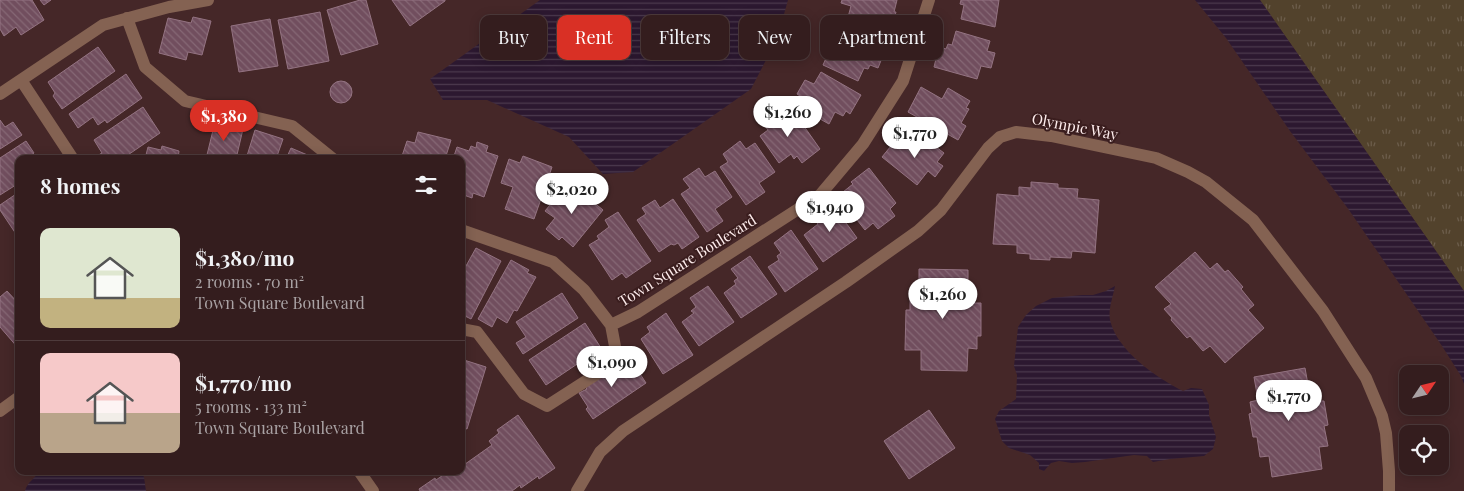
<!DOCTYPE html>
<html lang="en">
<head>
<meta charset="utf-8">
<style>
	:root { --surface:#341d1e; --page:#3c2627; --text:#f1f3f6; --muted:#a9a2a4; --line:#4e3b3c; --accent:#d93025 }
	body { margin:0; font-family:"Playfair Display",serif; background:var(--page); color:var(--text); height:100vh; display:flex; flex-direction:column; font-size:19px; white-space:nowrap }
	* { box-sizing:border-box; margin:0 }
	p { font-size:16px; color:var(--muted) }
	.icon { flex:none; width:28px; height:28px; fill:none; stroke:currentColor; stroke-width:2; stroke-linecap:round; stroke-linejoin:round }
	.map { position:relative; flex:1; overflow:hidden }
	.details { position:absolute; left:15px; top:155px; width:450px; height:320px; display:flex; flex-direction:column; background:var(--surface); border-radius:10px; box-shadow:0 2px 12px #0003,0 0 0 1px var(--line) }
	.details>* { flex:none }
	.guide { position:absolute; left:480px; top:15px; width:475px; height:45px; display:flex; gap:10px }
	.needle { width:32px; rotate:55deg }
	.buttons { position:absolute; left:1399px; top:365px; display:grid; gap:10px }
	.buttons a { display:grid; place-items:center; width:50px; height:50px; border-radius:10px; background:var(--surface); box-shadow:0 2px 12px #0003,0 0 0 1px var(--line); font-size:25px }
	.price { position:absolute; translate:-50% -42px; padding:0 11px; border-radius:18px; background:#fff; color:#222; font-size:16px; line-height:32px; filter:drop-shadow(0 1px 2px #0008) }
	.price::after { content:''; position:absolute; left:50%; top:30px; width:15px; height:11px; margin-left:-8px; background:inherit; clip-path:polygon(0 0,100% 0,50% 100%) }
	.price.selected { background:var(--accent); color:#fff }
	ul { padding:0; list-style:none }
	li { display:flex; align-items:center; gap:15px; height:125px; padding:0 25px }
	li+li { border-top:1px solid var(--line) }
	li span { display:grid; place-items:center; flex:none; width:140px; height:100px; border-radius:10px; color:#555 }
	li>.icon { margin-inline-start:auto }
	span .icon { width:60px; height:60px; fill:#fffc; stroke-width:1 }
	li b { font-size:21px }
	h2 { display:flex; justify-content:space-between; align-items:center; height:60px; padding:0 25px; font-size:21px }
	.pill { padding:0 18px; border-radius:10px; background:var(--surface); box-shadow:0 2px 12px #0003,0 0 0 1px var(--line); font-size:18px; line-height:45px }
	.pill.selected { background:var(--accent); color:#fff }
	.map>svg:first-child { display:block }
	.park { fill:url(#park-tufts) }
	.water { fill:url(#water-rules) }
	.building { fill:url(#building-back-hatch); stroke:#947382 }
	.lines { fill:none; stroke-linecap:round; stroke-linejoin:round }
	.minor { stroke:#846252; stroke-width:12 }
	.labels { text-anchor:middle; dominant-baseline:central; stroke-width:4; stroke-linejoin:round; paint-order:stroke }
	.street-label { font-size:15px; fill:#fdecec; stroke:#3a1d1e }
</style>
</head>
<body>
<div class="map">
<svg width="1464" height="491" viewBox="0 0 1464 491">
	<defs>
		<pattern id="park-tufts" width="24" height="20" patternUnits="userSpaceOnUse" patternTransform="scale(1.25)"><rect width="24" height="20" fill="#52422c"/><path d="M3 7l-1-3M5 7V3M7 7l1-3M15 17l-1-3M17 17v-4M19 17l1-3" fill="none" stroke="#6c5d4b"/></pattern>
		<pattern id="water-rules" width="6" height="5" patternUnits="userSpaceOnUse" patternTransform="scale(1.25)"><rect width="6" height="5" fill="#2c1830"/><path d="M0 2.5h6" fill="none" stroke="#4c3a4e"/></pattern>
		<pattern id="building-back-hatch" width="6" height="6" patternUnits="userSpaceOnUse" patternTransform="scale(1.25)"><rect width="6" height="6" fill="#714e5e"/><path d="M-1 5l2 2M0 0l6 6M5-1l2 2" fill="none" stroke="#866875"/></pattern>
	</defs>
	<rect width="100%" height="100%" fill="#452728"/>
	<path class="park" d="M 1260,0 L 1464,0 L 1464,291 Z"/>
	<path class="water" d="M 540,0 L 788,0 L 777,39 L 751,89 L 633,172 L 603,174 L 569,137 L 487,100 L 443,100 L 430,79 Z
		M 1195,0 L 1260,0 L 1464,291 L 1464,384 L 1461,376 L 1442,346 L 1349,210 L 1290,131 L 1226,38 Z
		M 1115,286 C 1113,297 1108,309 1110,320 C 1117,351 1157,378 1183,391 L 1191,388 L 1202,389 L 1209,405 L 1209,415 L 1216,437 L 1213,449 L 1204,456 L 1170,459 L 1153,462 L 1147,456 L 1134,455 L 1085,462 L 1072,463 L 1059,461 L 1051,463 L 1044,471 L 1039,469 L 1039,463 L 1030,455 L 1009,448 L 1002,441 L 995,419 L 999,411 L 1016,399 L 1017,375 L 1014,366 L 1018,327 L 1026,315 L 1036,306 L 1052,298 L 1082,295 L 1093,295 L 1106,291 Z
		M 39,471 L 140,471 L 144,477 L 146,491 L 25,491 C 27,482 35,479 39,471 Z"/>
	<path class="building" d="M 0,0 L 32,0 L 44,20 L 21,35 L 16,27 L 4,36 L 0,29 Z
		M 40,0 L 51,0 L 44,5 Z
		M 360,0 L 366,0 L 378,44 L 341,55 L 327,10 Z
		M 392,0 L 445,0 L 445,1 L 410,26 Z
		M 842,0 L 897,0 L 894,12 L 896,12 L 890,33 L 847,21 L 851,6 L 841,3 Z
		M 961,0 L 999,0 L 995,27 L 961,19 L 964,5 L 960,4 Z
		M 320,12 L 329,61 L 288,69 L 278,20 Z
		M 193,17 L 211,21 L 202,55 L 188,52 L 186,60 L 159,53 L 168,18 L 191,23 Z
		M 270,19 L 278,66 L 239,72 L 231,26 Z
		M 845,30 L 886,48 L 878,68 L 870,65 L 868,69 L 864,68 L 858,81 L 823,65 L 827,56 L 822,54 L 828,38 L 840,43 Z
		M 956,31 L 990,41 L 987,51 L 995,53 L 991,68 L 981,66 L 977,79 L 934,67 L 939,47 L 946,49 L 948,44 L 952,45 Z
		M 98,47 L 115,71 L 62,109 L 53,96 L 55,93 L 48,82 Z
		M 821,72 L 861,95 L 850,114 L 846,111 L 843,116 L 835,112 L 829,124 L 802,109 L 806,100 L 797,94 L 805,80 L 814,84 Z
		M 126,74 L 142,98 L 107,123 L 105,120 L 98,125 L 93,117 L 78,128 L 69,114 Z
		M330 92a11 11 0 1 1 22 0a11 11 0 1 1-22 0Z
		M 921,87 L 942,99 L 948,88 L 970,101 L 966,108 L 969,109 L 961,123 L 966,126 L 958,140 L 908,112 Z
		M 143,107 L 160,133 L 122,159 L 96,159 L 95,157 L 102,153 L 94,140 Z
		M 778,110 L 784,118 L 794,112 L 820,149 L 802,163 L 797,156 L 794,159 L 791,154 L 779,163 L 760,136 L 768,130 L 762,122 Z
		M 0,120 L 5,127 L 13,122 L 22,135 L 0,149 Z
		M 215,122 L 243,129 L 236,159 L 206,159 Z
		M 255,130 L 283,139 L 276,159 L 246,159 Z
		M 418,132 L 451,140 L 445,159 L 401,159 L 407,141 L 415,143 Z
		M 920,135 L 944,153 L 937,162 L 943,166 L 935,177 L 928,171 L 917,185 L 882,157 L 895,141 L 904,148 L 907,145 L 910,147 Z
		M 26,141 L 34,153 L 27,159 L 19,159 L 19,183 L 0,195 L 0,158 Z
		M 740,141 L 746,149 L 755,143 L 775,172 L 759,183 L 765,192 L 746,205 L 720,167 L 728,162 L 723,154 Z
		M 477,142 L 488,146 L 486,152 L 498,156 L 484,197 L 473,193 L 472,198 L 461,194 L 461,159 L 453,159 L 457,147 L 469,151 L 471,146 L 476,148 Z
		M 162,146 L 179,151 L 178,159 L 145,159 L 148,147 L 161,150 Z
		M 291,148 L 317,159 L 286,159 Z
		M 523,156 L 552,167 L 534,219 L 505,209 L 513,187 L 501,183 L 509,159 L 520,163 Z
		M 699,168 L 705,177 L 715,171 L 732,197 L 715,209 L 723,221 L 707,232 L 681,194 L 690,188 L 683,179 Z
		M 869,168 L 896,203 L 890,209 L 895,216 L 878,229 L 873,223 L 865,230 L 838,196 L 853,184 L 851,182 Z
		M 569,182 L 603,210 L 573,247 L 562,237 L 559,240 L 546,229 L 555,218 L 545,211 Z
		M 1031,182 L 1058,184 L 1058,188 L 1078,189 L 1077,198 L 1099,200 L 1095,253 L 1072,251 L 1071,258 L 1050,257 L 1050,260 L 1030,259 L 1030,254 L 1017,253 L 1017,245 L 993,244 L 997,194 L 1019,196 L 1019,187 L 1031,188 Z
		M 19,192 L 19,233 L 16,234 L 0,210 L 0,205 Z
		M 673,199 L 699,237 L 682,249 L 678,243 L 674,245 L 671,244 L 659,252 L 637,220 L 646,214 L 642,208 L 655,200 L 660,208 Z
		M 831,202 L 857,238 L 823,262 L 804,235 L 818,224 L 816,222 L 819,220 L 814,214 Z
		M 618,212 L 651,261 L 626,278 L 622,273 L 612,280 L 589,245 L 599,239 L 597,236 L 609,227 L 605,220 Z
		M 791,230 L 818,269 L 785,292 L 768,267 L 779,260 L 777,256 L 781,253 L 774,243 Z
		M 476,248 L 501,261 L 471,319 L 461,314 L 461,308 L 464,302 L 461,300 L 461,275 Z
		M 1195,252 L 1210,269 L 1217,263 L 1225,272 L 1228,270 L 1243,287 L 1241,289 L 1254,305 L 1248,310 L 1264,328 L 1225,363 L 1210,346 L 1203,351 L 1190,336 L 1187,338 L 1171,320 L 1172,318 L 1164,309 L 1171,304 L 1155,287 Z
		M 750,256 L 777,294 L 741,318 L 724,293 L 736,284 L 734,281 L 738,278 L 731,269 Z
		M 511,260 L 529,270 L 527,273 L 536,277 L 517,311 L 514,310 L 507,323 L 497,317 L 492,327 L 478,319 Z
		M 919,269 L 968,270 L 968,303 L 981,303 L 981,336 L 977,336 L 977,349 L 968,348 L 967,371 L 921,370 L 921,350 L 905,350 L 906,310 L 910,310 L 910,290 L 919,290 Z
		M 708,286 L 734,322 L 699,346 L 682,322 L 694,313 L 691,311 L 696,307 L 690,298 Z
		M 7,291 L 19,304 L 19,349 L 0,327 L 0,297 Z
		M 562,293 L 578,318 L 523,354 L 516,343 L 526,337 L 516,322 Z
		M 666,313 L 693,355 L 663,374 L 641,339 L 650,332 L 647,327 Z
		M 585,323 L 601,348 L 546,385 L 529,360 Z
		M 629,357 L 646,383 L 593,419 L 586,409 L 588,407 L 579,393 L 587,389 L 585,387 Z
		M 464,360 L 486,367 L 467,429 L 461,427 L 461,364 L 463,365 Z
		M 1305,368 L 1309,390 L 1318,389 L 1320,401 L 1324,401 L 1328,425 L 1324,426 L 1328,446 L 1319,447 L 1322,469 L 1272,477 L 1269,456 L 1260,457 L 1257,437 L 1253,437 L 1249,414 L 1252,413 L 1250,402 L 1258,400 L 1254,377 Z
		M 929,410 L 955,448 L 909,479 L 884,441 Z
		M 518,415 L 555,468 L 539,479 L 538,476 L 521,488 L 520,485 L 512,491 L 420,491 L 419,489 L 435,478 L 436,480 L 449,471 L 461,471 L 461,467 L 492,445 L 489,441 L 499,433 L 497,430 Z"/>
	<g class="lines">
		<path class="minor" d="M 127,18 L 145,67 L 185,101 L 292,126 L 333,159
			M 21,80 L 73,159
			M 0,94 L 103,25 L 169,7 L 208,0
			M 461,230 L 553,262 L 584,290 L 611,325 L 638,312 L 820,195 L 863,144 L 903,81 L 929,0
			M 461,329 L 477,332 L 524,394 L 547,406 L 603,370 L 617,357 L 611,325
			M 0,411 L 19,397
			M 359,471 L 373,491
			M 577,491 L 600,452 L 623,431 L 846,282 L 918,231 L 941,210 L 988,148 L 1000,137 L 1016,132 L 1051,136 L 1156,158 L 1188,172 L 1206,182 L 1253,220 L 1323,311 L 1366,378 L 1382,416 L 1386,433 L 1389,471 L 1389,491"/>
	</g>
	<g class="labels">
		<g class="street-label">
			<text transform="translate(1075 126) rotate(11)">Olympic Way</text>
			<text transform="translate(687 260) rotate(-32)">Town Square Boulevard</text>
		</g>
	</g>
</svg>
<div class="buttons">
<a><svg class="needle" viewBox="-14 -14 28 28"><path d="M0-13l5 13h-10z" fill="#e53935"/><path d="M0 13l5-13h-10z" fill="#a9a2a4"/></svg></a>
<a><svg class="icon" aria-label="locate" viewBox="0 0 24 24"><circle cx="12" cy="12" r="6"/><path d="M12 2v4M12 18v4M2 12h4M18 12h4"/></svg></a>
</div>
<b class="price" style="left:788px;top:138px">$1,260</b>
<b class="price selected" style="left:224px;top:142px">$1,380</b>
<b class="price" style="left:915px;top:159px">$1,770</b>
<b class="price" style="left:572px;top:215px">$2,020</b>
<b class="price" style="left:830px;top:233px">$1,940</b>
<b class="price" style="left:943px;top:320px">$1,260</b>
<b class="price" style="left:612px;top:388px">$1,090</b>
<b class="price" style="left:1289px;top:422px">$1,770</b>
<div class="guide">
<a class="pill">Buy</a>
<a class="pill selected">Rent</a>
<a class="pill">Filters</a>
<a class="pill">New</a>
<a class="pill">Apartment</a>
</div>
<section class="details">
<h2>8 homes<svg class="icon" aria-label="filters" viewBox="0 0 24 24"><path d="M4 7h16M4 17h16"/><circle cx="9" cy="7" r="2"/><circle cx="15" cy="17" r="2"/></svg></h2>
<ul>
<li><span style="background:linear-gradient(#dfe7d0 70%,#c2b280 0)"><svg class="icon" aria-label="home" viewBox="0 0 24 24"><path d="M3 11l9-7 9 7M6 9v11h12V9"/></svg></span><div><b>$1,380/mo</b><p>2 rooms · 70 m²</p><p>Town Square Boulevard</p></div></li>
<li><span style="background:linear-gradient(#f6c9c9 60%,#b9a48a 0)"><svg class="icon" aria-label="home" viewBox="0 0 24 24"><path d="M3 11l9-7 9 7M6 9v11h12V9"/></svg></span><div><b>$1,770/mo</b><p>5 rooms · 133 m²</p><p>Town Square Boulevard</p></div></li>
</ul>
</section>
</div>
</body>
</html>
